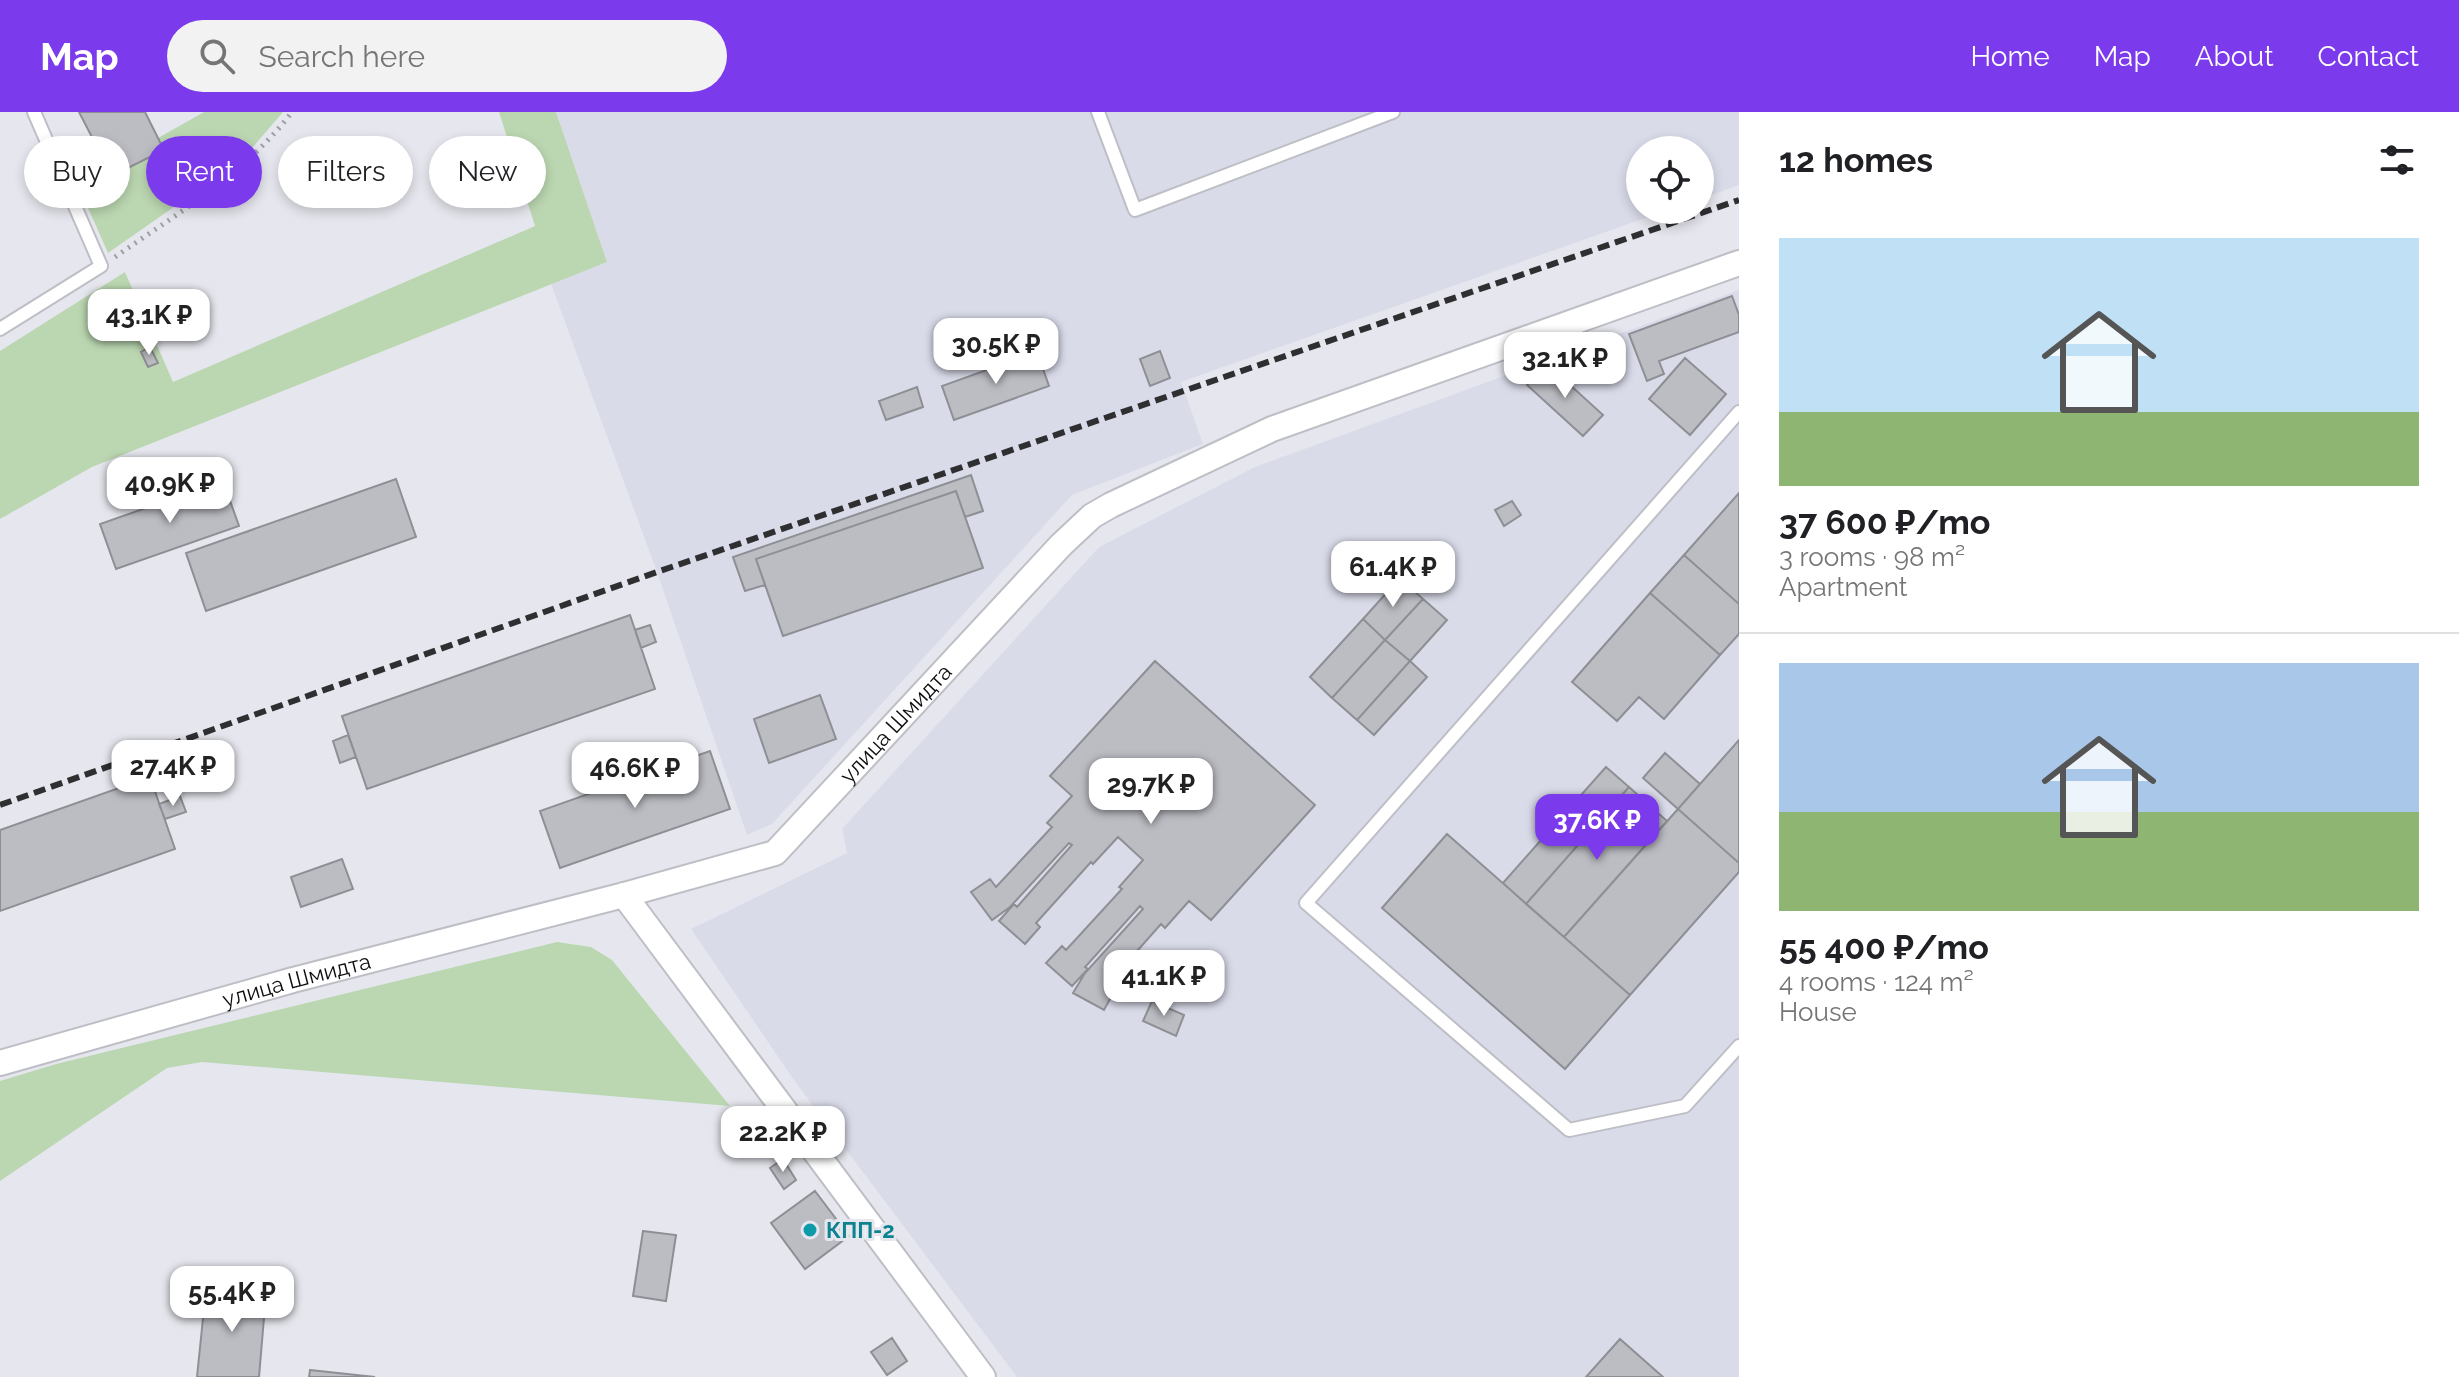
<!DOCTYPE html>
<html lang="en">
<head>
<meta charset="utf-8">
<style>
	:root { --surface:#fff; --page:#f2f2f2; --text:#202124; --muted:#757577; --line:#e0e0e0; --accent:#7c3aed }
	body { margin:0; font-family:Raleway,sans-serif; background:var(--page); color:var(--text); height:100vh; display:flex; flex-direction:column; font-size:30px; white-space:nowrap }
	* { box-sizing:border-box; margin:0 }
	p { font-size:26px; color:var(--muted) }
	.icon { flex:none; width:44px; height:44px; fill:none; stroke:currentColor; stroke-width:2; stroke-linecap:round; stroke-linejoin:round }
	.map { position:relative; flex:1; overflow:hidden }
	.sheet { display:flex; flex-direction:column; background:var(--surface); width:720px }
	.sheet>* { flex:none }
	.top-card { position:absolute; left:24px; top:24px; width:760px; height:72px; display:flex; gap:16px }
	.buttons { position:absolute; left:1626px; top:24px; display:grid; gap:16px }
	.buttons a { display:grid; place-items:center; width:88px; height:88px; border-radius:50%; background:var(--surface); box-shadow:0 4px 12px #0003; font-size:40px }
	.price { position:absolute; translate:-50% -68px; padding:0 18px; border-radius:16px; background:#fff; color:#222; font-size:26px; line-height:52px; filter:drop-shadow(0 2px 4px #0008) }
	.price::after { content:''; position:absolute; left:50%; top:48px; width:24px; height:18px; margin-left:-12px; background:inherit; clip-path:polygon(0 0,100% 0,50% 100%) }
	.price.on { background:var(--accent); color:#fff }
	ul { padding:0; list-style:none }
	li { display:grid; align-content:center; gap:16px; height:424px; padding:0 40px }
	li+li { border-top:2px solid var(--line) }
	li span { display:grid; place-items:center; height:248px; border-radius:0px; color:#555 }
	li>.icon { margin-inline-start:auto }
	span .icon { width:144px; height:144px; fill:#fffc; stroke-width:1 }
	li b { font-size:34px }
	h2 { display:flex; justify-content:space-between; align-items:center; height:96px; padding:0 40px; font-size:34px }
	.chip { padding:0 28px; border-radius:36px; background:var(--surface); box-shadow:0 4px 12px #0003; font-size:28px; line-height:72px }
	.chip.on { background:var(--accent); color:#fff }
	header { display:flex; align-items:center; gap:48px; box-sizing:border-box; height:112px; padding:0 40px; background:var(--accent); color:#fff }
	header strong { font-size:38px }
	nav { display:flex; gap:44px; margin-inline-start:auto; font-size:28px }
	.search { width:560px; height:72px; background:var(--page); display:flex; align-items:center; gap:20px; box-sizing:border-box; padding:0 28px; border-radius:44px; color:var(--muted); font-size:30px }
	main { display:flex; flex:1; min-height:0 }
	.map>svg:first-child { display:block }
	.built { fill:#d9dbe9 }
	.green { fill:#bbd7b1 }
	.building { fill:#bcbdc3; stroke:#8e8f94; stroke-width:2 }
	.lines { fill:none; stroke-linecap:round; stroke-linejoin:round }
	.lane-casing { stroke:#bebfc6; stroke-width:16 }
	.street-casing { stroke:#bebfc6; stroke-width:28 }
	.path { stroke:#9d9ea3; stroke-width:5; stroke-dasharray:2 6; stroke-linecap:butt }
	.lane { stroke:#fff; stroke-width:12 }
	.street { stroke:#fff; stroke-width:24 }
	.rail { stroke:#2f2f32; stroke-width:6; stroke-dasharray:12 6; stroke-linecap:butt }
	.culture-dot { fill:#0f9aa8; stroke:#e6e7ee; stroke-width:3 }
	.labels { text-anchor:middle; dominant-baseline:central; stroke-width:6; stroke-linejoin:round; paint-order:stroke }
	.street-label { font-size:22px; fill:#0d0d0f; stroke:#e6e7ee }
	.culture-label { font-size:22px; font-weight:bold; fill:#0d838f; stroke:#e6e7ee; text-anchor:start }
</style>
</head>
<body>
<header>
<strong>Map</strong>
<div class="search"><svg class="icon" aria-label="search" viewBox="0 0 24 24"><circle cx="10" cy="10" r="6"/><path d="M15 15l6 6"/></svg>Search here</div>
<nav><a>Home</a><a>Map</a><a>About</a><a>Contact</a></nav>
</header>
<main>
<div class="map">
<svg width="1739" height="1265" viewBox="0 0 1739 1265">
	<rect width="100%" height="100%" fill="#e6e7ee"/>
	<path class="built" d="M 556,0 L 1739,0 L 1739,73 L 1700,87 L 1700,38 L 1640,38 L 1640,98 L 1668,98 L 1181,270 L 1203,332 L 1072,383 L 772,712 L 747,723 L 657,460 L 551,172 L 607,150 Z
		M 1739,178 L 1739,1265 L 1017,1265 L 796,971 L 691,817 L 847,741 L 842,717 L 1099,435 L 1255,355 Z"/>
	<path class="green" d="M 204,0 L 283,0 L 253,35 L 231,55 L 108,141 L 81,80 L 164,39 L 158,26 Z
		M 499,0 L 556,0 L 607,150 L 92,355 L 0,407 L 0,239 L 125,160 L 173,270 L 535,114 Z
		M 557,830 L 591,835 L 612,848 L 730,994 L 202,950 L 167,956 L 0,1069 L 0,969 L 56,952 Z"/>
	<path class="building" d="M 79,0 L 145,0 L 164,38 L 112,64 Z
		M 109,184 L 117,202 L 104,209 L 96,190 Z
		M 1732,184 L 1739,203 L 1739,220 L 1659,249 L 1664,262 L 1647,269 L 1629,222 Z
		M 150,235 L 158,251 L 148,255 L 141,240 Z
		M 1160,239 L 1170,266 L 1150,274 L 1140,247 Z
		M 1037,240 L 1049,274 L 954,308 L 942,274 Z
		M 1685,246 L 1726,282 L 1690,323 L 1649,287 Z
		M 1547,252 L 1603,303 L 1583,324 L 1527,273 Z
		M 917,275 L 923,295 L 886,308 L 879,289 Z
		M 971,363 L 983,399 L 965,405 L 956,379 L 756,447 L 765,473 L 745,479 L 733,445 Z
		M 396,367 L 416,425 L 206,499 L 186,441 Z
		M 223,369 L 239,414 L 116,457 L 100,412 Z
		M 956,379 L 983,456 L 783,524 L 756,447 Z
		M 1739,381 L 1739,492 L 1684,443 Z
		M 1512,389 L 1521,403 L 1504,414 L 1495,398 Z
		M 1684,443 L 1739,492 L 1739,522 L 1720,543 L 1650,481 Z
		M 1400,466 L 1423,487 L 1385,528 L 1363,507 Z
		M 1650,481 L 1720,543 L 1664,607 L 1639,585 L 1617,609 L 1572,570 Z
		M 1423,487 L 1447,508 L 1410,549 L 1385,528 Z
		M 630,503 L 655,577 L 367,677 L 342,604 Z
		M 1363,507 L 1385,528 L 1332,586 L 1310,565 Z
		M 650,513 L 656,530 L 641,536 L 635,518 Z
		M 1385,528 L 1410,549 L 1357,608 L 1332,586 Z
		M 1155,549 L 1315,693 L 1211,808 L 1189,789 L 1165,816 L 1161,812 L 1106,874 L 1115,878 L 1104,898 L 1073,881 L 1085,861 L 1143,797 L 1140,794 L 1085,855 L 1088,857 L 1072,874 L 1046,851 L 1062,834 L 1066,838 L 1122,777 L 1119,775 L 1143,748 L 1118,725 L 1093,752 L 1091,750 L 1036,811 L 1040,815 L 1025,832 L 999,809 L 1014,792 L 1017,795 L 1072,733 L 1069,731 L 1010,795 L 992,808 L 971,780 L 990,767 L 996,775 L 1052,715 L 1047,711 L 1072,684 L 1050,664 Z
		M 1410,549 L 1427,565 L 1374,623 L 1357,608 Z
		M 820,583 L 836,627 L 769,651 L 754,607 Z
		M 348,623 L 356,645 L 340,651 L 333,629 Z
		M 1739,628 L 1739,751 L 1678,697 Z
		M 710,639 L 730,697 L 560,756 L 540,699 Z
		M 1665,641 L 1700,672 L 1678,697 L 1643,666 Z
		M 1606,655 L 1629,675 L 1526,792 L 1503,771 Z
		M 150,665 L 175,737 L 0,799 L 0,718 Z
		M 1629,675 L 1667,709 L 1564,825 L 1526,792 Z
		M 180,684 L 186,700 L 165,707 L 159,692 Z
		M 1678,697 L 1739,751 L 1739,760 L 1630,883 L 1564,825 Z
		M 1447,722 L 1630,883 L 1565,957 L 1382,796 Z
		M 342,747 L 353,777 L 301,795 L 291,765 Z
		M 1152,889 L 1184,903 L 1176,924 L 1143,909 Z
		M 783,1047 L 796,1068 L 784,1077 L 770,1056 Z
		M 815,1079 L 849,1124 L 805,1157 L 771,1111 Z
		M 643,1119 L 676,1123 L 666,1189 L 633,1184 Z
		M 206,1177 L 266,1182 L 259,1265 L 197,1265 Z
		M 892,1226 L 907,1249 L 887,1263 L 871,1240 Z
		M 1620,1227 L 1663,1265 L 1586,1265 Z
		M 310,1258 L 375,1265 L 309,1265 Z"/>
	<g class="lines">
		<g class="lane-casing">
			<path id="lane" d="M 1098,0 L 1135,98 L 1393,0
				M 0,217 L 101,154 L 34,0
				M 1739,300 L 1306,791 L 1569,1018 L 1685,994 L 1739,934"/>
		</g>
		<g class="street-casing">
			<g id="street">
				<path d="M 624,783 L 983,1265"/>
				<path id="s1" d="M 0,951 L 293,868 L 624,783 L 775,741 L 1061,433 L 1092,404 L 1111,393 L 1272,317 L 1739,151"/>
			</g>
		</g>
		<path class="path" d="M 115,145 C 178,101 245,62 292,0"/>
		<use href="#lane" class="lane"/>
		<use href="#street" class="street"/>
		<path class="rail" d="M 0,693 L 657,460 L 1739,88"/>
	</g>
	<circle class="culture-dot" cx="810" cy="1118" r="8"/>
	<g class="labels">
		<g class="street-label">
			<text stroke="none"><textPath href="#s1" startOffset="980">улица Шмидта</textPath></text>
			<text stroke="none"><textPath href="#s1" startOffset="308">улица Шмидта</textPath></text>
		</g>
		<g class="culture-label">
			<text x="826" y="1118">КПП-2</text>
		</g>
	</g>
</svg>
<div class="buttons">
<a><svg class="icon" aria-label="locate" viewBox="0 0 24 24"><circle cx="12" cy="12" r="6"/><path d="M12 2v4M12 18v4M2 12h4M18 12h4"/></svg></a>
</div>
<b class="price" style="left:149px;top:245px">43.1K ₽</b>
<b class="price" style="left:996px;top:274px">30.5K ₽</b>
<b class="price" style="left:1565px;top:288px">32.1K ₽</b>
<b class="price" style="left:170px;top:413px">40.9K ₽</b>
<b class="price" style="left:1393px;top:497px">61.4K ₽</b>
<b class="price" style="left:173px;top:696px">27.4K ₽</b>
<b class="price" style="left:635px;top:698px">46.6K ₽</b>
<b class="price" style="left:1151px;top:714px">29.7K ₽</b>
<b class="price on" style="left:1597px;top:750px">37.6K ₽</b>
<b class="price" style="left:1164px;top:906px">41.1K ₽</b>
<b class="price" style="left:783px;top:1062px">22.2K ₽</b>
<b class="price" style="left:232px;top:1222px">55.4K ₽</b>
<div class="top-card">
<a class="chip">Buy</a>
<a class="chip on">Rent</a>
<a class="chip">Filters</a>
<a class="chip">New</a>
</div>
</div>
<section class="sheet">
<h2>12 homes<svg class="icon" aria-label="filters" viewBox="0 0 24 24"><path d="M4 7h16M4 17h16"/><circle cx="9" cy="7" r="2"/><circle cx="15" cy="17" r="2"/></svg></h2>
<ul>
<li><span style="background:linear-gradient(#bfe0f5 70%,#8fb573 0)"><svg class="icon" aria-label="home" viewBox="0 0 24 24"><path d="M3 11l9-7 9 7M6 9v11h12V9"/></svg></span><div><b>37 600 ₽/mo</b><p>3 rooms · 98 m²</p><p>Apartment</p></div></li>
<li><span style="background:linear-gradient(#a9c7e8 60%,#8fb573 0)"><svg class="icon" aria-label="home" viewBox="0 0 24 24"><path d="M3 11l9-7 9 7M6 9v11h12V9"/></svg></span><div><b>55 400 ₽/mo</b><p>4 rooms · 124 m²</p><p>House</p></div></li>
</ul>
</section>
</main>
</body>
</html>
